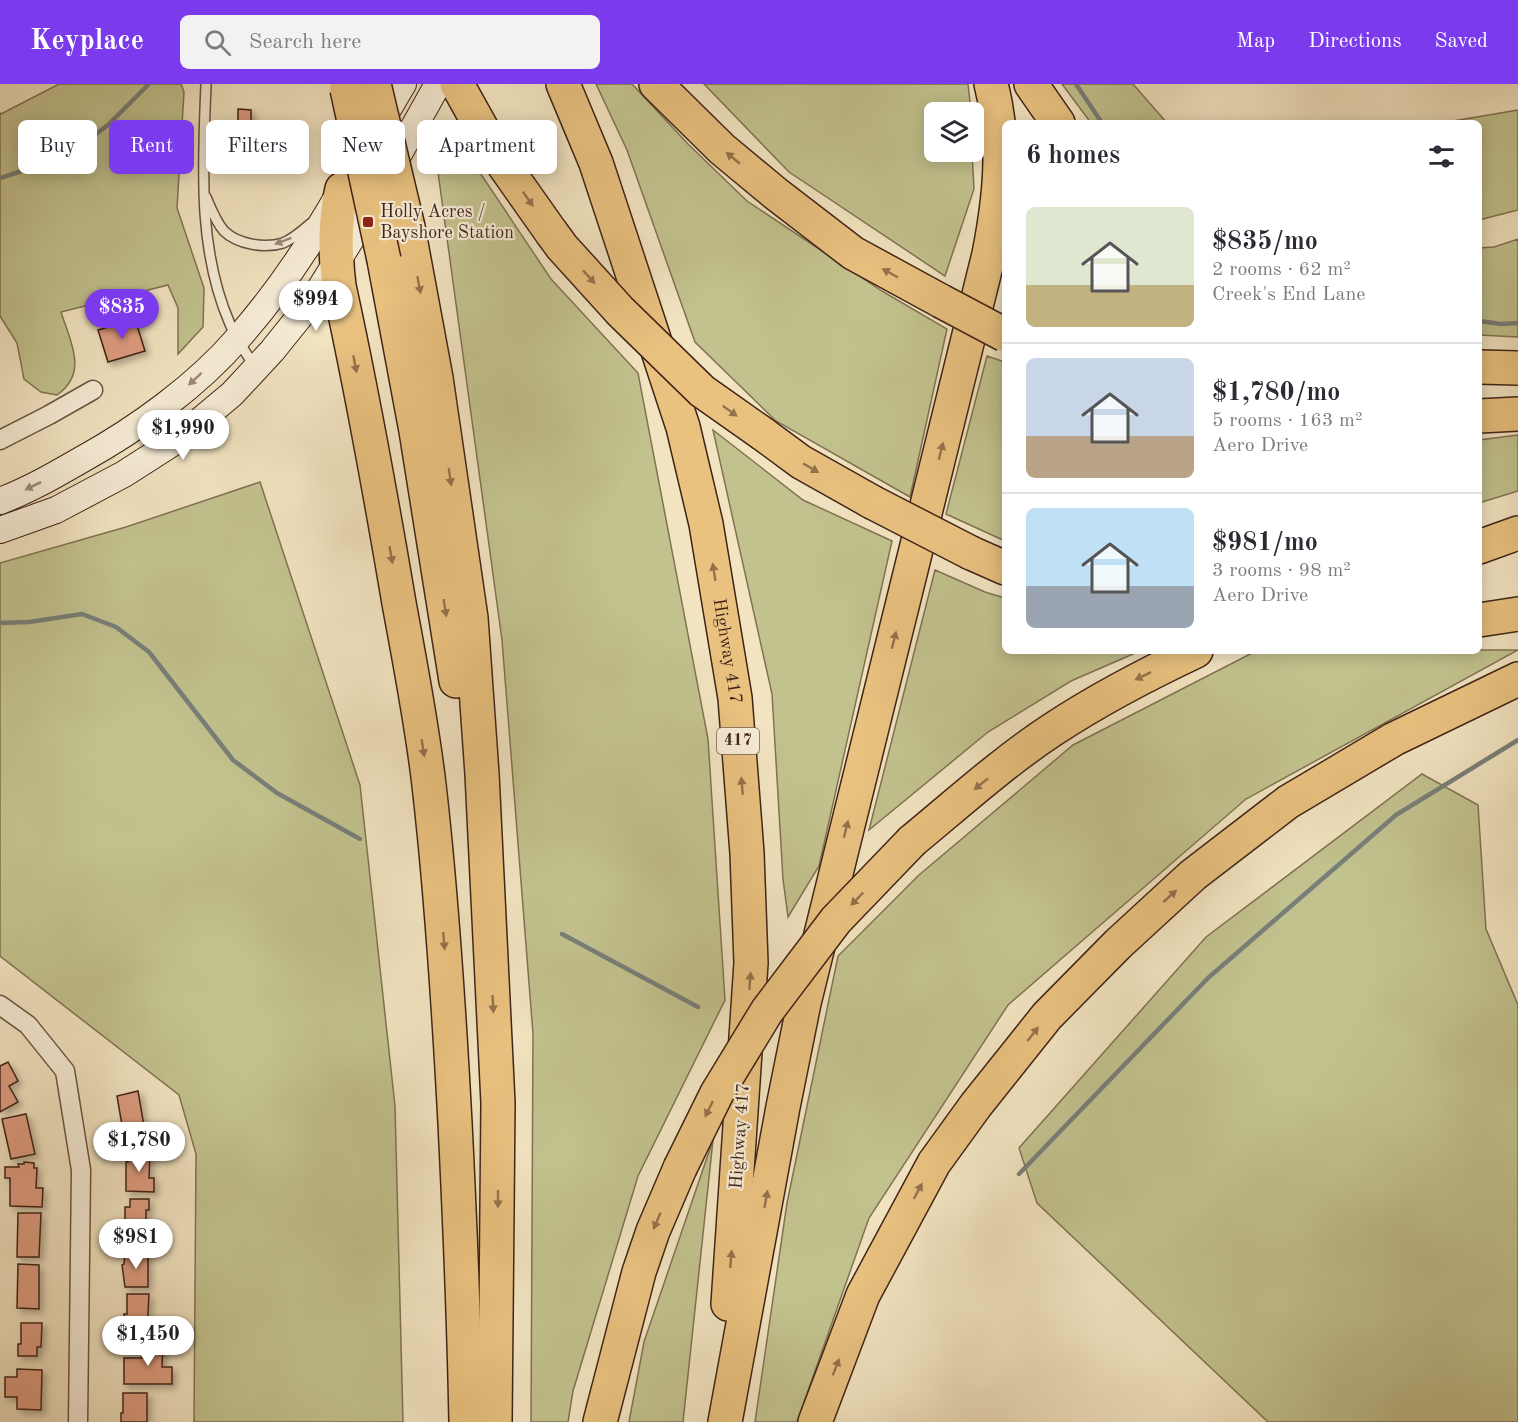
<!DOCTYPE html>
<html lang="en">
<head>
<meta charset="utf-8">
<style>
	:root { --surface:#fff; --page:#f2f2f3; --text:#2b2b33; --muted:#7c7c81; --line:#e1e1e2; --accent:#7c3aed }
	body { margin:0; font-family:"Old Standard TT",serif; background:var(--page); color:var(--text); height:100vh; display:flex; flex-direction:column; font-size:22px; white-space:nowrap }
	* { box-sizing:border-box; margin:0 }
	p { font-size:20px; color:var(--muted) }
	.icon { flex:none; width:33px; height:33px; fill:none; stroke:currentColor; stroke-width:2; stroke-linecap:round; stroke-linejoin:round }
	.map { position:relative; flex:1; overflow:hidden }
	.details { position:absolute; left:1002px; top:36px; width:480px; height:534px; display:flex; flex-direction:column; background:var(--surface); border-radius:9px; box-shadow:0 3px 15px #0003 }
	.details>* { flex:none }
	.hud { position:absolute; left:18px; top:36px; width:570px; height:54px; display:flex; gap:12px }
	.buttons { position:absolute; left:924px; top:18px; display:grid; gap:12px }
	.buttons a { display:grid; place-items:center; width:60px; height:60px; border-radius:9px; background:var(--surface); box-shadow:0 3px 15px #0003; font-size:30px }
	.price { position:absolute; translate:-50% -51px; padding:0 14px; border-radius:21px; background:#fff; color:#222; font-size:20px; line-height:39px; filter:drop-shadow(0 2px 3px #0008) }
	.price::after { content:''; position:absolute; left:50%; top:36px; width:18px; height:14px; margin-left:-9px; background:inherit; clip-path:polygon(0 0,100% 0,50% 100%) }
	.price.on { background:var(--accent); color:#fff }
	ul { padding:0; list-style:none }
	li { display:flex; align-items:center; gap:18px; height:150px; padding:0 24px }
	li+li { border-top:2px solid var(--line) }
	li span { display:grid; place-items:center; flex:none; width:168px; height:120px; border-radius:9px; color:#555 }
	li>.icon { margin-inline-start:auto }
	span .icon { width:72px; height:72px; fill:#fffc; stroke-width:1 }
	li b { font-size:26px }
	h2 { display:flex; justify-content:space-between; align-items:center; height:72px; padding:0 24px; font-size:26px }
	.tag { padding:0 21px; border-radius:9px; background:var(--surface); box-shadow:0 3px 15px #0003; font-size:21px; line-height:54px }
	.tag.on { background:var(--accent); color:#fff }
	header { display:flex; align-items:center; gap:36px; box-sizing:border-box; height:84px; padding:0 30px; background:var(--accent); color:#fff }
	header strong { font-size:28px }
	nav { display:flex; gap:33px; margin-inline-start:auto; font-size:21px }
	.search { width:420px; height:54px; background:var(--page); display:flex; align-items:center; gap:15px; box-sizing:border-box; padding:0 21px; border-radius:9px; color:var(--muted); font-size:22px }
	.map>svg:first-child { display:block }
	.green { fill:#c2c28e; stroke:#817253; stroke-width:1.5 }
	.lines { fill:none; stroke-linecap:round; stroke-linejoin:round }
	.stream { stroke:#787f79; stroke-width:4.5 }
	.building { fill:#de9d81; stroke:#402318; stroke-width:1.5; filter:url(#shadow) }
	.service-casing { stroke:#6c5342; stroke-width:12 }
	.minor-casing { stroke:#6c5342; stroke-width:21 }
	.secondary-casing { stroke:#402318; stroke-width:28 }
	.motorway-casing { stroke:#402318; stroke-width:36 }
	.service { stroke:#f7edd7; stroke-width:9 }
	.minor { stroke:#f7edd7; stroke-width:18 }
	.secondary { stroke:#f7edd7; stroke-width:26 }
	.motorway { stroke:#e9c280; stroke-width:33 }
	.motorway-bridge-casing { stroke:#402318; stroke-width:36; stroke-linecap:butt }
	.motorway-bridge { stroke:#e9c280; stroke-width:33 }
	.oneway { fill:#94724c }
	.oneway2 { fill:#9c8878 }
	.poi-dot { fill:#8f2418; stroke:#f7edd7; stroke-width:2 }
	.labels { text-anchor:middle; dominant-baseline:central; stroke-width:4.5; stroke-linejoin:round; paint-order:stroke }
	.shield { fill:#f7edd7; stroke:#776051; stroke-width:1.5 }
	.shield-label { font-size:16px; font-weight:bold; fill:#402318 }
	.poi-label { font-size:18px; fill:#402318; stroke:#f7edd7; text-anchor:start }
	.street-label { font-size:18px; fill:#402318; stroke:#f7edd7 }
</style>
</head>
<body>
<header>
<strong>Keyplace</strong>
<div class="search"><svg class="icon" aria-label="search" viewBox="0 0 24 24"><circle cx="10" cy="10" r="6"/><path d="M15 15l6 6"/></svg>Search here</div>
<nav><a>Map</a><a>Directions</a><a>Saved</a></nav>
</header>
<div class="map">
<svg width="1518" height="1338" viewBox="0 0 1518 1338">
	<defs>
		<filter id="shadow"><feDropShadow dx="4" dy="4" stdDeviation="3" flood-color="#0004"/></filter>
	</defs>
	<rect width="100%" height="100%" fill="#f2e4c1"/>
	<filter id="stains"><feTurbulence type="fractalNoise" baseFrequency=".00333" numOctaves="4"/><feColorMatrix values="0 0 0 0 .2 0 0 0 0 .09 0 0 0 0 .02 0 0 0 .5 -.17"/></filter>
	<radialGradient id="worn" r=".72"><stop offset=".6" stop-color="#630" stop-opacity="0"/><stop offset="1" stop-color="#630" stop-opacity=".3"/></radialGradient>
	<path class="green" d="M 59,0 L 181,0 L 184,8 L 177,124 L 204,204 L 203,243 L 178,270 L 178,224 L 168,201 L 61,228 C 70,257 89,289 57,311 L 41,308 L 24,295 L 17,259 L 0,232 L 0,29 L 1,30 Z
		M 596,0 L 632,0 L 688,60 L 747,117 L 882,207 L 947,245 L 910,413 L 776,337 L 695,258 L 627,66 Z
		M 704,0 L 968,0 L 971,28 L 934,28 L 934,68 L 972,68 L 974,105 L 945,192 L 789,88 Z
		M 1062,0 L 1133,0 L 1167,39 L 1091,39 Z
		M 1518,26 L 1518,126 L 1479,136 L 1479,39 L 1441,39 Z
		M 456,53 L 551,195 L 638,289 L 708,655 L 725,916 L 638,1092 L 573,1307 L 568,1338 L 531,1338 L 533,950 L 502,556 L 437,81 Z
		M 1518,155 L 1518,253 L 1479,251 L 1479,164 L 1494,163 Z
		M 987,272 L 1005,278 L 1005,457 L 946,430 Z
		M 713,346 L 803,416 L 892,457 L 819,782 L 788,833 L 783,795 L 772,610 Z
		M 1518,351 L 1518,407 L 1479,419 L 1479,356 Z
		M 260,398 L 360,701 L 395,1022 L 403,1338 L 194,1338 L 196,1070 L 179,1011 L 0,872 L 0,479 L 126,443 Z
		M 935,486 L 985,508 L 1005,514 L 1005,567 L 1140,567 L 1071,597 L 988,648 L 869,746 Z
		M 1479,566 L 1518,566 L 1246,715 L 1008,921 L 869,1134 L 797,1338 L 755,1338 L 787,1119 L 838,872 L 919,791 L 1073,661 L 1256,567 Z
		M 1422,690 L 1478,721 L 1486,845 L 1518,921 L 1518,1338 L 1268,1338 L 1037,1119 L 1019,1064 L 1206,853 Z
		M 713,1056 L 683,1338 L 629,1338 L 644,1258 Z"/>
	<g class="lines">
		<path class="stream" d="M 1076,0 L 1102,39
			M 0,94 L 67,72 L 108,41 L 149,0
			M 1479,237 L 1501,240 L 1518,239
			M 0,539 L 29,538 L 82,530 L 116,543 L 149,568 L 233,676 L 277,709 L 360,755
			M 562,850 L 698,923
			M 1019,1090 L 1208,894 L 1396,731 L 1518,656"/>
	</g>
	<path class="building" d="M 238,25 L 251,26 L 251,62 L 238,61 Z
		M 135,235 L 145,267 L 108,278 L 98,246 Z
		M 8,978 L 18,997 L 9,1002 L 18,1018 L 0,1028 L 0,982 Z
		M 138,1007 L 145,1048 L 124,1053 L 117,1012 Z
		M 26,1030 L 35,1070 L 11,1075 L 2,1035 Z
		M 128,1067 L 150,1068 L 149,1094 L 154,1094 L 154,1108 L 126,1107 L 126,1078 L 128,1078 Z
		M 24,1078 L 34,1079 L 34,1084 L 37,1084 L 36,1104 L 43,1104 L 42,1123 L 10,1122 L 10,1094 L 5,1094 L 5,1083 L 19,1083 L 18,1080 L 24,1080 Z
		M 130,1115 L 149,1115 L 149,1126 L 146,1126 L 146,1136 L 156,1136 L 156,1150 L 143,1150 L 143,1147 L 125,1147 L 125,1123 L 130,1123 Z
		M 18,1129 L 41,1129 L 39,1173 L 17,1173 Z
		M 125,1169 L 148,1170 L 148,1203 L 125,1203 L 122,1181 L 124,1180 Z
		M 18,1180 L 39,1181 L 39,1225 L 17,1224 Z
		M 127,1210 L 149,1210 L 147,1247 L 139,1247 L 139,1242 L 124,1242 L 124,1230 L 127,1230 Z
		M 21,1239 L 42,1239 L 41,1263 L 37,1263 L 37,1272 L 18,1272 L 18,1260 L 21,1260 Z
		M 142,1257 L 163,1258 L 162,1283 L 172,1283 L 172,1300 L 124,1300 L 124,1274 L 142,1274 Z
		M 17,1285 L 42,1286 L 41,1326 L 17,1325 L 17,1313 L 5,1313 L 5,1293 L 17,1293 Z
		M 123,1309 L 147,1309 L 147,1338 L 121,1338 L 121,1329 L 123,1329 Z"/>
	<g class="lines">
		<g class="service-casing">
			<path id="service" d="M 206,0 C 203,79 197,165 230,240 C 236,255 246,269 255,283
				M 206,113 C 211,125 216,138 224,147 C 237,160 265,165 283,159 C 293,155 302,147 310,140"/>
		</g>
		<g class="minor-casing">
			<path id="minor" d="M 0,356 L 49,331 L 93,306
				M 0,921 L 28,941 L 65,987 L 81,1086 L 78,1338"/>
		</g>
		<g class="secondary-casing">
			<path id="secondary" d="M 377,44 L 403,0
				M 0,417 C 29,406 55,391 81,376 C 137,345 197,302 239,253 C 277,210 309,162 338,112
				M 0,446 L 56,426 L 124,390 L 177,356 L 232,310 L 272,267 L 313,216 L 353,152 L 438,0"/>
		</g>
		<g class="motorway-casing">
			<g id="motorway">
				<path d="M 457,0 L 496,70 L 551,148"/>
				<path id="s1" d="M 563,0 L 596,79 L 683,343 L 706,440 L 735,614 L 747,769 L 751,879 L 728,1220"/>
				<path d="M 656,0 L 722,65 L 775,109 L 853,169 L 941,217"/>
				<path d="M 1031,0 L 1058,39"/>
				<path d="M 342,105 C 334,138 335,169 339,202 C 362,307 381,413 399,519 C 410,579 422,640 429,701 C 442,813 449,926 455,1039 C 460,1139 464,1238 466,1338"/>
				<path d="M 408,143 L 436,294 L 471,534 L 482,690 L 498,1019 L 495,1338"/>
				<path d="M 384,176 L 416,347 L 456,597"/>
				<path d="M 1479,283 L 1518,284"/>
				<path d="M 1479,332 L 1518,330"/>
				<path d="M 763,350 L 801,378 L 872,418"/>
				<path d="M 1479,463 L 1518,449"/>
				<path d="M 971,469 L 1005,484"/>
				<path d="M 1479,536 L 1518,530"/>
				<path d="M 912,757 C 957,720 1002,679 1052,646 C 1099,615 1145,591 1196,567"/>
				<path d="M 600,1338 L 639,1188 L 653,1147 L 680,1084"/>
				<path d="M 725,1338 L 783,1023 L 804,919 L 989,170 C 1000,114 1006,57 991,0"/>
				<path d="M 815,1338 L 863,1211 L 934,1079 L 976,1021 L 1047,932 L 1118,860 L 1193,791 L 1288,718 L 1394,655 L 1518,595"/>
			</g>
		</g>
		<use href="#service" class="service"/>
		<use href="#minor" class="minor"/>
		<use href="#secondary" class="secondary"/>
		<use href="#motorway" class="motorway"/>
		<g class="motorway-bridge-casing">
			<path id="motorway-bridge" d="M 374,0 L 408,143
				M 347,5 L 384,176
				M 551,148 L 562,163 L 620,227 L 702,307 L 763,350
				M 941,217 L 1005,251
				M 872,418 L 971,469
				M 680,1084 L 717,1009 L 767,927 L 836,836 L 912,757"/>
		</g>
		<use href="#motorway-bridge" class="motorway-bridge"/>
	</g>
	<defs><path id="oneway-solid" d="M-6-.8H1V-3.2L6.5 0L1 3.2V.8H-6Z" transform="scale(1.5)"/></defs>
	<g class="oneway">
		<use href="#oneway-solid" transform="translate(733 74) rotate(-140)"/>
		<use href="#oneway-solid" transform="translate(528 115) rotate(55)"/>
		<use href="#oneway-solid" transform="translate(890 189) rotate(-151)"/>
		<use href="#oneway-solid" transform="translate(589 193) rotate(48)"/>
		<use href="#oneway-solid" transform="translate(419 201) rotate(79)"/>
		<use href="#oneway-solid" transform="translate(355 280) rotate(79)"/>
		<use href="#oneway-solid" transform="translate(730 327) rotate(36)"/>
		<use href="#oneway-solid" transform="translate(941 367) rotate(-76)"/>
		<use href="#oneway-solid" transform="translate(811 384) rotate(30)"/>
		<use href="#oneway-solid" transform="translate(450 393) rotate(82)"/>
		<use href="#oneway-solid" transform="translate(391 471) rotate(80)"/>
		<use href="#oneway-solid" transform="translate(714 488) rotate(-99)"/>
		<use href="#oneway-solid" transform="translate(445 524) rotate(81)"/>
		<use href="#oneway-solid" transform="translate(894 556) rotate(-76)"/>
		<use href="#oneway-solid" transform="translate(1143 592) rotate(154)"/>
		<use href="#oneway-solid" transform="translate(423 664) rotate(81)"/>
		<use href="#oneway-solid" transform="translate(981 700) rotate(141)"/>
		<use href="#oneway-solid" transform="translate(742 702) rotate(-95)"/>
		<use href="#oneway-solid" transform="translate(846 745) rotate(-76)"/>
		<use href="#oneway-solid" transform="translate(1170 812) rotate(-42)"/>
		<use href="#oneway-solid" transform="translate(857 815) rotate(134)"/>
		<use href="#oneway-solid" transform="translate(444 857) rotate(85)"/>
		<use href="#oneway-solid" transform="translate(750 897) rotate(-86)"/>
		<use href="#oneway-solid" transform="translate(493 920) rotate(87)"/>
		<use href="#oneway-solid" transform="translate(1033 950) rotate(-52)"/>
		<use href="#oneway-solid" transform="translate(709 1025) rotate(116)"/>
		<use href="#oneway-solid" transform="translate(918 1107) rotate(-62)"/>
		<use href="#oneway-solid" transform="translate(498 1115) rotate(90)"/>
		<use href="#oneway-solid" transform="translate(766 1115) rotate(-80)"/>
		<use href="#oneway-solid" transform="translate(657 1137) rotate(113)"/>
		<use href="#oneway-solid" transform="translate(731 1175) rotate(-85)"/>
		<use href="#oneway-solid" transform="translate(836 1283) rotate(-69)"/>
	</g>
	<g class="oneway2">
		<use href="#oneway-solid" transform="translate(283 157) rotate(159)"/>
		<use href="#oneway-solid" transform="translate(195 295) rotate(137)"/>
		<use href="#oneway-solid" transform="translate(33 402) rotate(154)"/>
	</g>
	<rect class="poi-dot" x="362" y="132" width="12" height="12" rx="3"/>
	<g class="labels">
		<rect class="shield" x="717" y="644" width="42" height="26" rx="4.5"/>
		<g class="shield-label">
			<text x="738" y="657">417</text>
		</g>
		<g class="poi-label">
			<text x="380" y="128">Holly Acres /<tspan x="380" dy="21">Bayshore Station</tspan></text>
		</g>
		<g class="street-label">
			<text stroke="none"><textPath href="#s1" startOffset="592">Highway 417</textPath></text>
			<text transform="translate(740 1052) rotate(-86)">Highway 417</text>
		</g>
	</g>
	<rect width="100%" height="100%" filter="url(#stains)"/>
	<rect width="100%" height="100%" fill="url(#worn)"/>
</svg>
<div class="buttons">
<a><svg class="icon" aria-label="layers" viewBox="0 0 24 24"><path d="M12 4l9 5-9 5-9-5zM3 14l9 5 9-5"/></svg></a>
</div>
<b class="price" style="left:316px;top:248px">$994</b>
<b class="price on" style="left:122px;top:256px">$835</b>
<b class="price" style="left:183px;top:377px">$1,990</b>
<b class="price" style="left:139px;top:1089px">$1,780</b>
<b class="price" style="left:136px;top:1186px">$981</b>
<b class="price" style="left:148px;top:1283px">$1,450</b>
<div class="hud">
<a class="tag">Buy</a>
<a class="tag on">Rent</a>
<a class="tag">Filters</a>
<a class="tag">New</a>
<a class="tag">Apartment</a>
</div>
<section class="details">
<h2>6 homes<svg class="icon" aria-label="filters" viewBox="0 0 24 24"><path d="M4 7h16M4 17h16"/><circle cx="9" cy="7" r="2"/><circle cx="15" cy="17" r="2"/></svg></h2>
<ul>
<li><span style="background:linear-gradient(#dfe7d0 65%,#c2b280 0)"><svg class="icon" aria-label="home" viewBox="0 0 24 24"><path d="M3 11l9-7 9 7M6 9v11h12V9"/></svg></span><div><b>$835/mo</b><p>2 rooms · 62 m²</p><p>Creek's End Lane</p></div></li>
<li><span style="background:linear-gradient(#c9d6e8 65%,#b9a48a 0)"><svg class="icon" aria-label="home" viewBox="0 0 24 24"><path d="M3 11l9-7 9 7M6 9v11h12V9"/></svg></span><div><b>$1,780/mo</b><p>5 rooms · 163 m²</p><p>Aero Drive</p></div></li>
<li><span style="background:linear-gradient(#bfe0f5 65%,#9aa5b1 0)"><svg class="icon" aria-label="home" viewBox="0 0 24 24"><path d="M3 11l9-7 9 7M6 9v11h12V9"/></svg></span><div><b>$981/mo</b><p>3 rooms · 98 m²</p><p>Aero Drive</p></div></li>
</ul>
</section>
</div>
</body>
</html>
